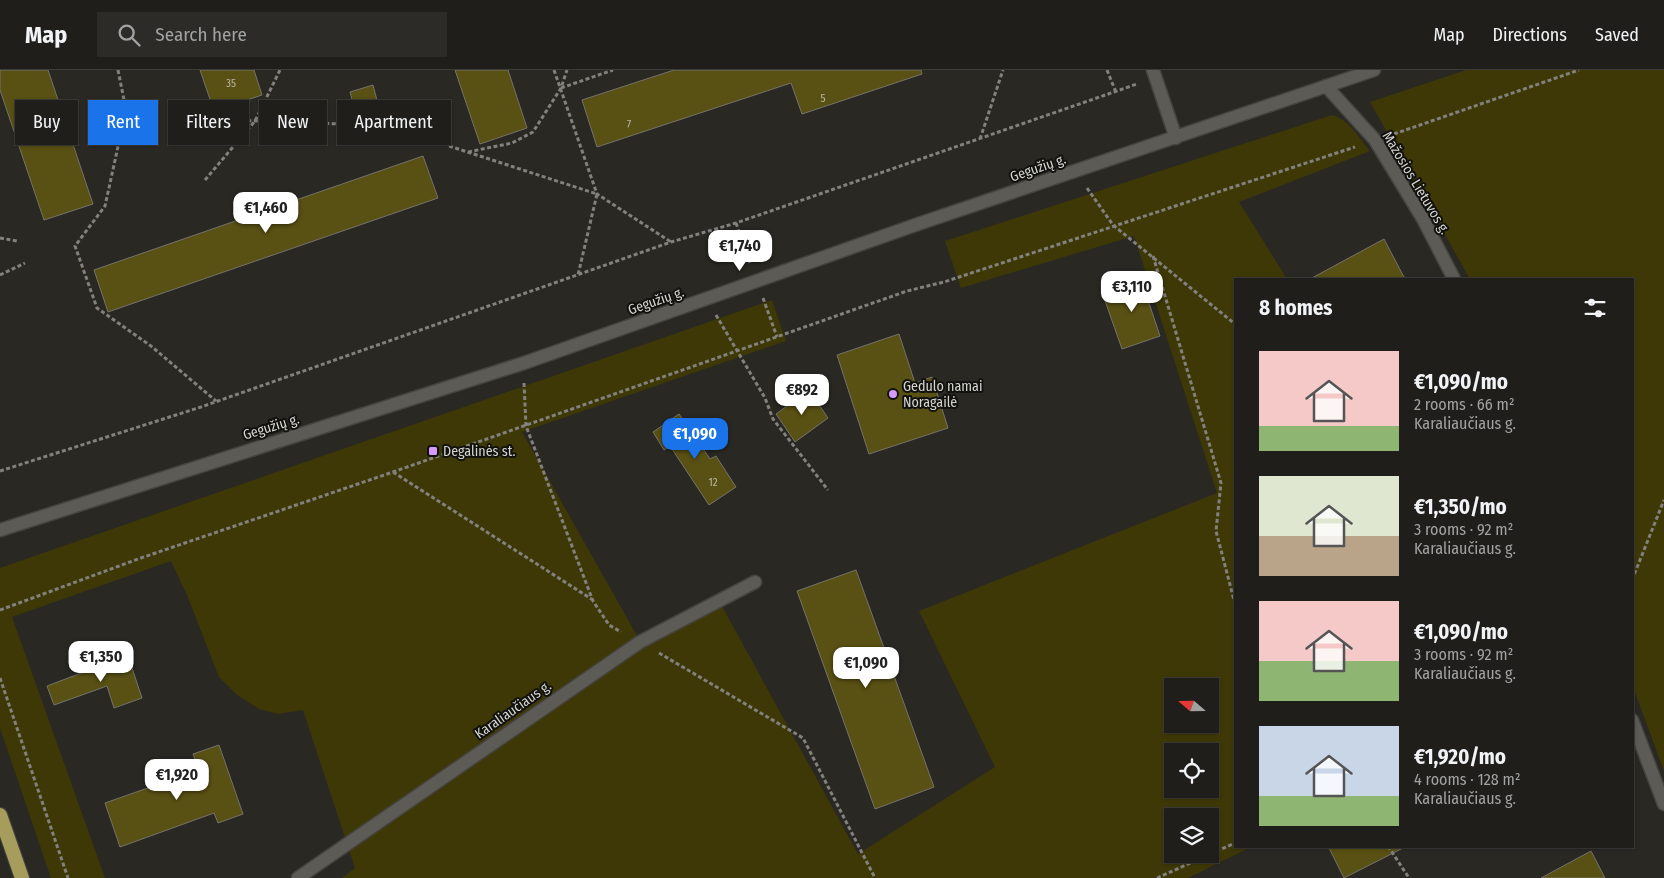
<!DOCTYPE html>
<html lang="en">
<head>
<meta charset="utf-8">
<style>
	:root { --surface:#1f1e1a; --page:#2c2b27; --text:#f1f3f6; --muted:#a1a2a2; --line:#3c3c39; --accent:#1a73e8 }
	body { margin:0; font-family:"Fira Sans Condensed",sans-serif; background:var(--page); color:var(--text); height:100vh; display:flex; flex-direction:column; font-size:19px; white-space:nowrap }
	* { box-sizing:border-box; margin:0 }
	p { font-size:16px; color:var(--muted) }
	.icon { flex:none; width:28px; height:28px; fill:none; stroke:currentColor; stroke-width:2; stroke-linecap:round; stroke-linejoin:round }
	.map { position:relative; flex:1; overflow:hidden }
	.drawer { position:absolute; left:1234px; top:208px; width:400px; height:570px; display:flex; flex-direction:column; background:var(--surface); border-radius:0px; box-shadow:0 1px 4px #0004,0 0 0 1px var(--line) }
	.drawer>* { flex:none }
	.hud { position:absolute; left:15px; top:30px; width:475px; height:45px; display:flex; gap:10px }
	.needle { width:32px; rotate:290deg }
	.buttons { position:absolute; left:1164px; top:608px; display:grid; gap:10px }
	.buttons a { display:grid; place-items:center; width:55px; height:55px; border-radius:0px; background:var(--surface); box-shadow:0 1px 4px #0004,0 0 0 1px var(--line); font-size:25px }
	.price { position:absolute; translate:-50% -42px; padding:0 11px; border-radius:10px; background:#fff; color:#222; font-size:16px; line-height:32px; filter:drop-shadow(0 1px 2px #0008) }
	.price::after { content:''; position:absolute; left:50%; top:30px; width:15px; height:11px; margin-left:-8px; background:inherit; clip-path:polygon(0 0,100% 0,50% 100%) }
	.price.selected { background:var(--accent); color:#fff }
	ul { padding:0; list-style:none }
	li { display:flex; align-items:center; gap:15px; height:125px; padding:0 25px }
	li span { display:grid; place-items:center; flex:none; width:140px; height:100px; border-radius:0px; color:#555 }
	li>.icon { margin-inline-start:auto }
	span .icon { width:60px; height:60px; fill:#fffc; stroke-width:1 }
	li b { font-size:21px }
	h2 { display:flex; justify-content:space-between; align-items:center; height:60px; padding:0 25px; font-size:21px }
	.chip { padding:0 18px; border-radius:0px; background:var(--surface); box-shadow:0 1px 4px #0004,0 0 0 1px var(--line); font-size:18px; line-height:45px }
	.chip.selected { background:var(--accent); color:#fff }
	header { display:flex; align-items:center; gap:30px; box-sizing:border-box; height:70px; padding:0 25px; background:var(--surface); border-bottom:1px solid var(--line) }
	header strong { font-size:24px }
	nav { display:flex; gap:28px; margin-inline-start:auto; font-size:18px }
	.search { width:350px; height:45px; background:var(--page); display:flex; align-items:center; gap:12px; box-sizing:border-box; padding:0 18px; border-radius:0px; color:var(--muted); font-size:19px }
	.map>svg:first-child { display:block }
	.green { fill:#3e3807; fill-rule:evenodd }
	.building { fill:#595013; stroke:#74736c }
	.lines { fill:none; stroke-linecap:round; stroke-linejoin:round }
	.minor-casing { stroke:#45443f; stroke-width:15 }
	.secondary-casing { stroke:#45443f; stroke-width:15 }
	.trunk-casing { stroke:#45443f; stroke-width:16 }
	.path { stroke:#82817d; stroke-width:3; stroke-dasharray:4 2.5; stroke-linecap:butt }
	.minor { stroke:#5c5b55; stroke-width:12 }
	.secondary { stroke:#5c5b55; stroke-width:12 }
	.trunk { stroke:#a69c5c; stroke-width:14 }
	.poi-dot { fill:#d59bfa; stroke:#11110e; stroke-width:2 }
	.labels { text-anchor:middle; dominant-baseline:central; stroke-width:4; stroke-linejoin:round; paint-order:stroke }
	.number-label { font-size:11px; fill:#b7b4a2 }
	.street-label { font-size:14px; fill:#d6d5d2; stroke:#11110e }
	.poi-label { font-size:14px; fill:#d6d5d2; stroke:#11110e; text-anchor:start }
</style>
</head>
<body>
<header>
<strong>Map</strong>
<div class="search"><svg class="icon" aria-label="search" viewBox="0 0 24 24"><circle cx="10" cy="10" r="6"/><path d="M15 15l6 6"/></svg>Search here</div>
<nav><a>Map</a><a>Directions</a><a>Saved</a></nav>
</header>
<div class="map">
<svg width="1664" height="808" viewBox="0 0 1664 808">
	<rect width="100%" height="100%" fill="#292823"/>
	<path class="green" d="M 1466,0 L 1664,0 L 1664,701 L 1633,617 L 1632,209 L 1470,209 L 1370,32 Z
		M 1332,45 C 1349,49 1359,68 1370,81 L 1239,132 L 1287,209 L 1235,209 L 1235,776 L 1253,776 L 1188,808 L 342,808 L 355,798 L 303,640 L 278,644 L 259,639 L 237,625 L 219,607 L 187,525 L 171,491 L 12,547 L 105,808 L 51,808 L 0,658 L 0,498 L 772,230 L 786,271 L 522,362 L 640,571 L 718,529 L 858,784 L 995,697 L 919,541 L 1217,423 L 1134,166 L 961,218 L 945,171 ZM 1172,616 L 1210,616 L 1210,654 L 1172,654 ZM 1172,681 L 1210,681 L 1210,719 L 1172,719 ZM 1172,746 L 1210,746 L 1210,784 L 1172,784 Z"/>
	<path class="building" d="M 0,0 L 48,0 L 93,134 L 44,150 L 0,20 Z
		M 200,0 L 254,0 L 262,25 L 214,41 Z
		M 455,0 L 508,0 L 527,58 L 480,74 Z
		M 674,0 L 921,0 L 922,4 L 802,44 L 791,13 L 597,77 L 582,30 Z
		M 373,15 L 379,38 L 356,44 L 350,22 Z
		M 423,86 L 438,128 L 108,242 L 94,200 Z
		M 1384,169 L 1405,209 L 1310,209 Z
		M 1139,203 L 1160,266 L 1122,279 L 1103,225 L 1121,219 L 1118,210 Z
		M 899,264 L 915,313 L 932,307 L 948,358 L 869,384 L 837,285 Z
		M 809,320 L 828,348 L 795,372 L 776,344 Z
		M 679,344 L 710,389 L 716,386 L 736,417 L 709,435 L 670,376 L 664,380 L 653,362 Z
		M 856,500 L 934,717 L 875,739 L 797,521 Z
		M 127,583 L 142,628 L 114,638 L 107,616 L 54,635 L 47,616 L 100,596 L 98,593 Z
		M 219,675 L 243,744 L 218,753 L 214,743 L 120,777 L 105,733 L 199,700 L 193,684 Z
		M 1328,776 L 1407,776 L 1344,808 Z
		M 1591,781 L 1605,808 L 1541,808 Z"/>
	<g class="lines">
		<g class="minor-casing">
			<path id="minor" d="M 1153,0 L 1176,68
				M 1326,16 L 1375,70 L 1423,149 L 1454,209
				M 1632,650 L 1664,734
				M 298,808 L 640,572 L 755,512"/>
		</g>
		<g class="secondary-casing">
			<path id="secondary" d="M 0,460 L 524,293 L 918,154 L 1374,0"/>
		</g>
		<g class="trunk-casing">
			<path id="trunk" d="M 0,745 L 22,808"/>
		</g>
		<path class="path" d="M 118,0 L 126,40 L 105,136 L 75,176 L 97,238 L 151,276 L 216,331
			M 554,0 L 597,124 L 671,172
			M 1107,0 L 1115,20
			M 561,18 L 613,0
			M 183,42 L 231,50 L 340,54 L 375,66
			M 1394,64 L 1579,0
			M 980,69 L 1003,0
			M 449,76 L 597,124 L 578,205
			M 468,82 L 512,73 L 533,62 L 561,18 L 567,0
			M 205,110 L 255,51 L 280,0
			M 1087,118 L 1113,155 L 1235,254
			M 736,153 L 750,193
			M 0,168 L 17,171
			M 1153,186 L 1221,413 L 1216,461 L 1235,534
			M 0,205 L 25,193
			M 763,228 L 777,267
			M 716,245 L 765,328 L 773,349 L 828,420
			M 524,313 L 526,356 L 593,531 L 609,555 L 621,562
			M 0,401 L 201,337 L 671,172 L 736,153 L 1137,14
			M 393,402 L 593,530
			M 1632,510 L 1664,430
			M 0,540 L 138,489 L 393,402 L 907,221 L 944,212 L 1355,77
			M 659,583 L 803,668 L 875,808
			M 0,608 L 68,808
			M 1388,776 L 1409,808
			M 1157,808 L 1235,773"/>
		<use href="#minor" class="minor"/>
		<use href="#secondary" class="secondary"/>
		<use href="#trunk" class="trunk"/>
	</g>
	<g class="poi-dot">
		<circle cx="893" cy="324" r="5"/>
		<rect x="428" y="376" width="10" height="10" rx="2.5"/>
	</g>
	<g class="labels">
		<g class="number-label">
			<text x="231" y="13">35</text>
			<text x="823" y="28">5</text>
			<text x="629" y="54">7</text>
			<text x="713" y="412">12</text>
		</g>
		<g class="street-label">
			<text transform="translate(1038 98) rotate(-19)">Gegužių g.</text>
			<text transform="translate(1416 113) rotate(59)">Mažosios Lietuvos g.</text>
			<text transform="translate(656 231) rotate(-19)">Gegužių g.</text>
			<text transform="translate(271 357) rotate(-17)">Gegužių g.</text>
			<text transform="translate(513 640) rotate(-35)">Karaliaučiaus g.</text>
		</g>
		<g class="poi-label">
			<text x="903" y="316">Gedulo namai<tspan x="903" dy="16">Noragailė</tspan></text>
			<text x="443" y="381">Degalinės st.</text>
		</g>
	</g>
</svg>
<div class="buttons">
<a><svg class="needle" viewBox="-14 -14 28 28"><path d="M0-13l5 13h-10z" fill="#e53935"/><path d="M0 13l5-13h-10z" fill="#a1a2a2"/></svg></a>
<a><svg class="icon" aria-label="locate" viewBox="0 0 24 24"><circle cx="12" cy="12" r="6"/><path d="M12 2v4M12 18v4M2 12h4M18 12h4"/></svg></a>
<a><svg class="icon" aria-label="layers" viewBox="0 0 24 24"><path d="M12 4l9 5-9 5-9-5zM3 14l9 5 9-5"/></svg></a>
</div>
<b class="price" style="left:266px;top:164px">€1,460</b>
<b class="price" style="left:740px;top:202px">€1,740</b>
<b class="price" style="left:1132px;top:243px">€3,110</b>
<b class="price" style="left:802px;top:346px">€892</b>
<b class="price selected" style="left:695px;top:390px">€1,090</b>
<b class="price" style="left:101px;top:613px">€1,350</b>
<b class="price" style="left:866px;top:619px">€1,090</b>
<b class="price" style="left:177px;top:731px">€1,920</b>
<div class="hud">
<a class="chip">Buy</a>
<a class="chip selected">Rent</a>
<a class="chip">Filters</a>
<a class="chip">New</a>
<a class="chip">Apartment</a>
</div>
<section class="drawer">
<h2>8 homes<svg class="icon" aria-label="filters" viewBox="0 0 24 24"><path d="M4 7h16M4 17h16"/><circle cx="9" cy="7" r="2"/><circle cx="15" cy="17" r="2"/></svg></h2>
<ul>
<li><span style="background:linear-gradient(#f6c9c9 75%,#8fb573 0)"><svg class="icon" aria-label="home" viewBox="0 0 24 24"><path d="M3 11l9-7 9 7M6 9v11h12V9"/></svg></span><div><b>€1,090/mo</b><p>2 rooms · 66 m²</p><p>Karaliaučiaus g.</p></div></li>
<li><span style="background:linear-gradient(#dfe7d0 60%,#b9a48a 0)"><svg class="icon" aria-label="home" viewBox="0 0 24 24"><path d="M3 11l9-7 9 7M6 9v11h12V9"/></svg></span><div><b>€1,350/mo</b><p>3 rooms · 92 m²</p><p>Karaliaučiaus g.</p></div></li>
<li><span style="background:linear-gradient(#f6c9c9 60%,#8fb573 0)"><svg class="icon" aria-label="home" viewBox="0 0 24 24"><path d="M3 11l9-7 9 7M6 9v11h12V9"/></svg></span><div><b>€1,090/mo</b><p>3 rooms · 92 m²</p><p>Karaliaučiaus g.</p></div></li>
<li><span style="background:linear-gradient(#c9d6e8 70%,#8fb573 0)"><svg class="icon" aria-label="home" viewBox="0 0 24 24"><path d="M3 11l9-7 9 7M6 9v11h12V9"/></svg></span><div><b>€1,920/mo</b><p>4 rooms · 128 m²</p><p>Karaliaučiaus g.</p></div></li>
</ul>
</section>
</div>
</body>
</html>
